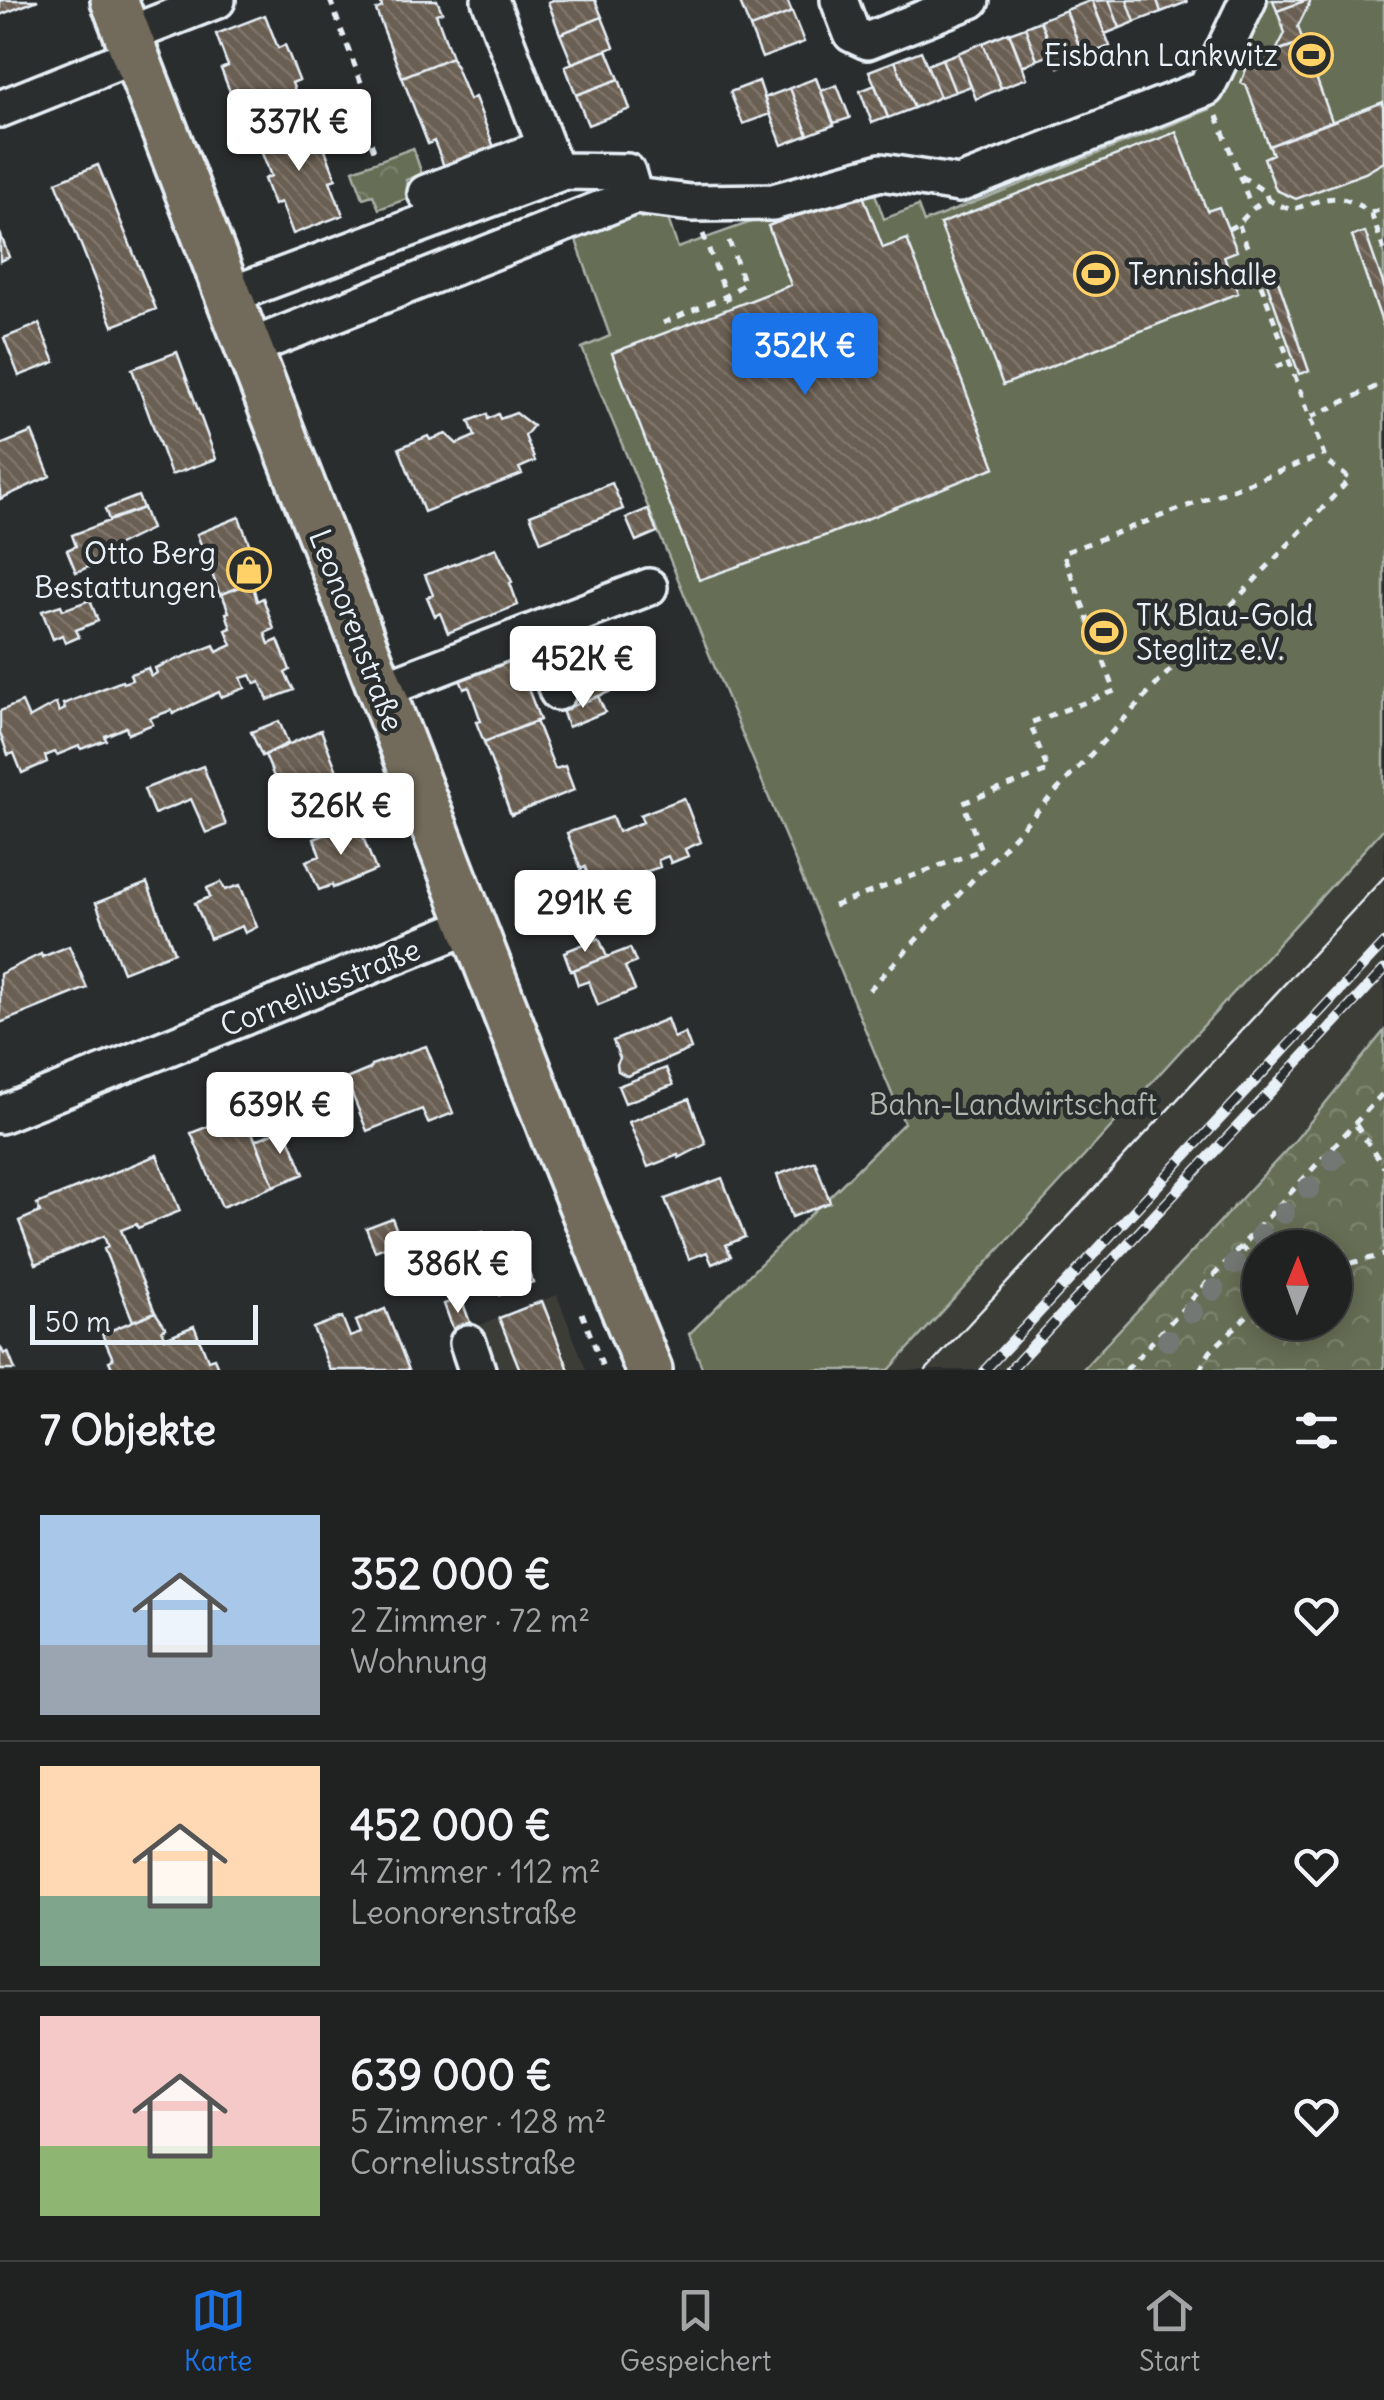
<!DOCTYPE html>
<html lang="de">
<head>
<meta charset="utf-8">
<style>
	:root { --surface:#202222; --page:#2d2f2f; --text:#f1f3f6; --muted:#a2a4a5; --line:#3d3f40; --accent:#1a73e8 }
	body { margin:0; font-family:Delius,sans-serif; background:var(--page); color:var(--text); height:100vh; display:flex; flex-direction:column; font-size:38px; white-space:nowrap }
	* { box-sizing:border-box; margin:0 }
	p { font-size:32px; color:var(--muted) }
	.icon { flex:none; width:55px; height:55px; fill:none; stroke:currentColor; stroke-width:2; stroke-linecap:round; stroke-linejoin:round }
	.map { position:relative; height:1370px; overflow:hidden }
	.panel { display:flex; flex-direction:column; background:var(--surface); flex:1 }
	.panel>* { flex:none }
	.needle { width:65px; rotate:1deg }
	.fabs { position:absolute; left:1242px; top:1230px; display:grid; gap:20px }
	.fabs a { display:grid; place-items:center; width:110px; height:110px; border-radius:50%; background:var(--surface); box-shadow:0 5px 25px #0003,0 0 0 2px var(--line); font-size:50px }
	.scale { position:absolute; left:30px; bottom:25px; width:228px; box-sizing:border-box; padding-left:10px; border:5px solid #e8f1f8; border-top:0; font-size:28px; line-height:35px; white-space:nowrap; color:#e8f1f8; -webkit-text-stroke:8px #2a2d2e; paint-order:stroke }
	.price { position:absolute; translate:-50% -85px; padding:0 22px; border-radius:10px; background:#fff; color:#222; font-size:32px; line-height:65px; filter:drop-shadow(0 2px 5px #0008) }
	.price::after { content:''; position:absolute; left:50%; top:60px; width:30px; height:22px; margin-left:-15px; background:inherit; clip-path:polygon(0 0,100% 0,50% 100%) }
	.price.current { background:var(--accent); color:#fff }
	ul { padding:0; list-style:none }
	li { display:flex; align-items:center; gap:30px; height:250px; padding:0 40px }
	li+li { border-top:2px solid var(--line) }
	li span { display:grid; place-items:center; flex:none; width:280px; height:200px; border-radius:0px; color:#555 }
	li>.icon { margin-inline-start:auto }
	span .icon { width:120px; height:120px; fill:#fffc; stroke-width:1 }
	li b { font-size:42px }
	h2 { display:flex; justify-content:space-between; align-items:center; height:120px; padding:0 40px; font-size:42px }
	.menu { display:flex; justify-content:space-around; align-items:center; height:140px; border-top:2px solid var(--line); background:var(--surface); font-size:28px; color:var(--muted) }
	.menu a { display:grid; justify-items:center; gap:5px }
	.menu .current { color:var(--accent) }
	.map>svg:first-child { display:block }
	.built { fill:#3e3c39 }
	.forest { fill:url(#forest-crowns); stroke:#a7b0a6; stroke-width:2.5; fill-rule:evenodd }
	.garden { fill:#666e54; stroke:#a7b0a6; stroke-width:2.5 }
	.building { fill:url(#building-back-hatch); stroke:#e8f1f8; stroke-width:2.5 }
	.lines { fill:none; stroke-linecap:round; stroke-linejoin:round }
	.minor-casing { stroke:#e8f1f8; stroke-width:42 }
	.major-casing { stroke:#e8f1f8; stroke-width:52 }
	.path { stroke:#e8f1f8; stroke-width:5; stroke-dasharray:8 8; stroke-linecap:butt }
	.minor { stroke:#2a2d2e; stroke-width:35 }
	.major { stroke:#726b5a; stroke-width:45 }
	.tram { stroke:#e8f1f8; stroke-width:2.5 }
	.rail-casing { stroke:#e8f1f8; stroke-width:11 }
	.rail { stroke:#2a2d2e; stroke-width:8; stroke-dasharray:22; stroke-linecap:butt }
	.tree { fill:#737874 }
	.labels { text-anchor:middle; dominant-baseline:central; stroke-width:9; stroke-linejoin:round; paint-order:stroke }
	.poi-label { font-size:30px; fill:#e8f1f8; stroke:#2a2d2e; text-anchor:end }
	.street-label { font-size:30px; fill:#e8f1f8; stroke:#2a2d2e }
	.park-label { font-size:30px; fill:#aeb6ae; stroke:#2a2d2e }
</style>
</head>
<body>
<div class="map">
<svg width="1384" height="1370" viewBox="0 0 1384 1370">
	<defs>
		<pattern id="forest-crowns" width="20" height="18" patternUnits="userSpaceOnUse" patternTransform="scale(2.5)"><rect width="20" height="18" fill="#666e54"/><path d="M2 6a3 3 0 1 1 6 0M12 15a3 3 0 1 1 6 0" fill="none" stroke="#7c836d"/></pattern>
		<pattern id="building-back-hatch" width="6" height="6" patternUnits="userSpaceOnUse" patternTransform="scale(2.5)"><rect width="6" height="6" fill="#6b5e52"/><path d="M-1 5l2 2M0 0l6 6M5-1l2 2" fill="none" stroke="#80766c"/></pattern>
	</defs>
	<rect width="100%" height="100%" fill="#2a2d2e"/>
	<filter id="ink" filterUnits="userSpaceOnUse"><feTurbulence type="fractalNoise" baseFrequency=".01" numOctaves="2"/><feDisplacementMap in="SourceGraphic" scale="20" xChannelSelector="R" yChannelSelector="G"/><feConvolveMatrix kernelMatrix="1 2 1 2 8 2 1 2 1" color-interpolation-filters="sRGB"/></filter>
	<g filter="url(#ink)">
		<path class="built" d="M 1384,828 L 1384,1031 L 1293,1143 L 1082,1370 L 889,1370 Z
			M 557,1295 L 586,1370 L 462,1370 L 450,1337 Z"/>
		<path class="forest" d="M 413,148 L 422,174 L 406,180 L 412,197 L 379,209 L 373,195 L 363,198 L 353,170 Z
			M 1384,1031 L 1384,1370 L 1082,1370 L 1293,1143 ZM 1260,1248 L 1335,1248 L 1335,1322 L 1260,1322 Z"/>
		<path class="garden" d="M 1265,0 L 1384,0 L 1384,828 L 889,1370 L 703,1370 L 689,1334 L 819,1206 L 830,1202 L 829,1197 L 904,1123 L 582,348 L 610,336 L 572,229 L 635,204 L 641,218 L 665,210 L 678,248 L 870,180 L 884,219 L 918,206 L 924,222 L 1211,109 Z"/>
		<path class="building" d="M 0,0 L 38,0 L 0,15 Z
			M 380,0 L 437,0 L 442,12 L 436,14 L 452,57 L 402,77 L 376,10 L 382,7 Z
			M 553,0 L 595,0 L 602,17 L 560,34 L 548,2 Z
			M 739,0 L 787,0 L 792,12 L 750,28 Z
			M 1092,0 L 1110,46 L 1083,57 L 1066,10 Z
			M 1109,0 L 1127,0 L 1135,22 L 1120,28 Z
			M 1109,0 L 1120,28 L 1105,34 L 1092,1 Z
			M 1127,0 L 1157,0 L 1161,12 L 1135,22 Z
			M 1157,0 L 1186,0 L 1187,2 L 1161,12 Z
			M 1273,0 L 1307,0 L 1277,11 Z
			M 1307,0 L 1311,0 L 1298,26 L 1303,42 L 1276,51 L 1285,33 L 1277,11 Z
			M 1066,10 L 1083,57 L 1058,67 L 1040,20 Z
			M 792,12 L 804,42 L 762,58 L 750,28 Z
			M 265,15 L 278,48 L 285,45 L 299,80 L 292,83 L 304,114 L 254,133 L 238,91 L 231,94 L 221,69 L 228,66 L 216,34 Z
			M 602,17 L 614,47 L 572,63 L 560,34 Z
			M 1040,21 L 1053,54 L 1037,60 L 1025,27 Z
			M 1025,27 L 1037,60 L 1022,66 L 1009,33 Z
			M 1009,32 L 1027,78 L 1001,88 L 983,43 Z
			M 1303,42 L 1332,121 L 1269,146 L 1246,85 L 1241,83 L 1249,61 Z
			M 983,43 L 1001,88 L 976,99 L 958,53 Z
			M 607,50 L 619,79 L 576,95 L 565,66 Z
			M 921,51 L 940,97 L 914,108 L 895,61 Z
			M 958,53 L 971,86 L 955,92 L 942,59 Z
			M 452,57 L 469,100 L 475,97 L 497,155 L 447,174 L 434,141 L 428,144 L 402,77 Z
			M 942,59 L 955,92 L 940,97 L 927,65 Z
			M 895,61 L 914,108 L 888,118 L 869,71 Z
			M 816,78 L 834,125 L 808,135 L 790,88 Z
			M 619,79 L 630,109 L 588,125 L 576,95 Z
			M 759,81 L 770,114 L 743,124 L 730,92 Z
			M 837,85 L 850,118 L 834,123 L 821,91 Z
			M 875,85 L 888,117 L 872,123 L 860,91 Z
			M 790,88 L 808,135 L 782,145 L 764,98 Z
			M 1383,102 L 1384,162 L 1365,173 L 1296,199 L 1276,190 L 1264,158 L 1273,154 L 1269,146 Z
			M 304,114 L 317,147 L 323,144 L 336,179 L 330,181 L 343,215 L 293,234 L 281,202 L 274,205 L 264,179 L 271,176 L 254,133 Z
			M 1176,132 L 1207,211 L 1219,207 L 1237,251 L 1224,256 L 1238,293 L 1003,385 L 940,224 Z
			M 98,165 L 156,309 L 113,326 L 56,182 Z
			M 861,190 L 883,248 L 907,239 L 995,467 L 827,535 L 699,580 L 612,353 L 791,285 L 768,226 Z
			M 1365,232 L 1384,286 L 1384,328 L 1352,236 Z
			M 0,233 L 9,257 L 0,261 Z
			M 1273,266 L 1309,371 L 1299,374 L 1262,269 Z
			M 39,324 L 55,362 L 19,376 L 4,338 Z
			M 177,352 L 216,459 L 171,475 L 132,369 Z
			M 516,413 L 533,426 L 525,436 L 535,461 L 519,468 L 522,474 L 424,512 L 399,448 L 428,436 L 430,440 L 446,434 L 457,444 L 475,436 L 469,421 L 487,414 L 488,419 L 498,414 L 500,419 Z
			M 32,432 L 50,476 L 0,499 L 0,445 Z
			M 612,483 L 623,509 L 541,542 L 530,515 Z
			M 138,496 L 143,508 L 109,520 L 105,509 Z
			M 143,508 L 151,529 L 110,549 L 113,557 L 76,572 L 67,550 L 76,546 L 72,535 Z
			M 648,509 L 657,532 L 636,541 L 626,518 Z
			M 239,517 L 262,578 L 220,595 L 197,534 Z
			M 496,548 L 512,582 L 510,583 L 518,605 L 448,633 L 440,613 L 435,616 L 427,597 L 433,595 L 425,575 Z
			M 252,582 L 257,601 L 263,598 L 274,629 L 265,633 L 269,644 L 278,640 L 290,670 L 285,673 L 294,690 L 268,700 L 260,682 L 255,684 L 251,675 L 241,678 L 245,688 L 221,697 L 219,692 L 173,714 L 172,710 L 150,718 L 153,724 L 128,734 L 126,727 L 105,736 L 106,740 L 81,749 L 79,746 L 57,755 L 55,752 L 45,756 L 47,762 L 22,773 L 14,753 L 8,755 L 0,733 L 0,711 L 22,702 L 29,718 L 56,703 L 59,712 L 65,709 L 63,704 L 122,681 L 123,683 L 132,680 L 130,674 L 148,668 L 151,676 L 157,673 L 155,668 L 214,645 L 217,652 L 232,645 L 226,630 L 231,628 L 226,613 L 229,612 L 222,594 Z
			M 90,600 L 98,621 L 76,630 L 79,637 L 65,643 L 62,635 L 53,639 L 42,611 L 61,605 L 63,610 Z
			M 582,620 L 600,665 L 621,657 L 631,683 L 584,702 L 556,630 Z
			M 524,643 L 533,668 L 522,673 L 540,720 L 484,742 L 476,722 L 481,721 L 469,687 L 464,689 L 456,670 Z
			M 598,696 L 605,712 L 568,727 L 562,710 Z
			M 279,721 L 288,743 L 262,756 L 251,732 Z
			M 536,721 L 555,769 L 565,766 L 574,790 L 511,815 L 484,742 Z
			M 321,730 L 342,784 L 289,803 L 281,782 L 277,784 L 265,755 Z
			M 203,766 L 226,825 L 206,833 L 191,799 L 154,814 L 144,789 Z
			M 684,798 L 701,842 L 685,849 L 688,856 L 671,863 L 668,856 L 658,860 L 660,867 L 626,878 L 627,882 L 596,894 L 585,867 L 581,869 L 567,833 L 612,817 L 618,832 L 643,822 L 640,815 Z
			M 357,822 L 376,870 L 333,888 L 332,885 L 319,890 L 306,861 L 320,856 L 314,839 Z
			M 221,882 L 225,890 L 240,885 L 257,927 L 245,933 L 242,926 L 210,939 L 195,903 L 210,897 L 207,888 Z
			M 147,883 L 174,952 L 123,972 L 96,903 Z
			M 599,938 L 607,957 L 571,971 L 564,952 Z
			M 69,946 L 87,988 L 0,1023 L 0,974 L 41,954 L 42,957 Z
			M 630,948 L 636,962 L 625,967 L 635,990 L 598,1005 L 589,981 L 578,985 L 573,970 Z
			M 667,1019 L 674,1038 L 685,1033 L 691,1049 L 627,1076 L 618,1071 L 617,1064 L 620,1058 L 613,1041 Z
			M 426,1046 L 453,1113 L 428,1123 L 422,1109 L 367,1131 L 346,1079 L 370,1069 L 371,1065 Z
			M 666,1068 L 673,1085 L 625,1103 L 618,1086 Z
			M 689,1099 L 706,1144 L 679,1158 L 678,1155 L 648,1167 L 629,1122 Z
			M 227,1119 L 230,1127 L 247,1120 L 274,1186 L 222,1207 L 191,1133 Z
			M 285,1128 L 304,1174 L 274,1186 L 256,1140 Z
			M 157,1155 L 180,1211 L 138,1228 L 136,1224 L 121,1230 L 155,1312 L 133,1321 L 104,1249 L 108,1247 L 104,1236 L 36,1264 L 19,1221 L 40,1212 L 37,1204 Z
			M 815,1161 L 830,1202 L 792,1217 L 777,1175 Z
			M 722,1178 L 745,1237 L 726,1245 L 731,1256 L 712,1264 L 707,1252 L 689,1259 L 665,1199 Z
			M 392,1218 L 401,1241 L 375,1251 L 366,1228 Z
			M 483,1232 L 487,1242 L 512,1232 L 533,1282 L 500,1295 L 485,1259 L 450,1273 L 441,1249 Z
			M 461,1298 L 472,1328 L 455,1334 L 444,1304 Z
			M 542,1301 L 569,1370 L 520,1370 L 499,1318 Z
			M 385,1309 L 409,1370 L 330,1370 L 313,1328 L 342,1317 L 350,1337 L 361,1333 L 356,1321 Z
			M 155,1312 L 166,1328 L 162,1330 L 165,1338 L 194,1326 L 208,1360 L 214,1358 L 219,1370 L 113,1370 L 109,1361 L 113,1359 L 102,1334 Z
			M 0,1346 L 4,1354 L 8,1352 L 15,1370 L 0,1370 Z"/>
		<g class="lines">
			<g class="minor-casing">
				<path id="minor" d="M 490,0 L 550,157
					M 839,0 L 852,34 L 867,41 L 971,0
					M 127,35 L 217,0
					M 0,109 L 135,55
					M 426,193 L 546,147
					M 634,196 L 691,203 L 773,202 L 881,172 L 959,184 L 1206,88 L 1248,0
					M 228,296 L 564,171 L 627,172 L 634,196 L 248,348
					M 535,631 L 649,587
					M 381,690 L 535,631 L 558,692
					M 0,1115 L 472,925
					M 468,1343 L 477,1370"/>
			</g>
			<g class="major-casing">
				<path id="major" d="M 114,0 L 555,1139 L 649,1370"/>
			</g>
			<path class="path" d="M 330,0 L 364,90 L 353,94 L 374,151
				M 1217,116 L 1251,206
				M 1241,176 L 1265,192 L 1268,200
				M 1371,213 L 1384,250
				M 1228,229 C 1247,222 1246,208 1268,200 L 1291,210 C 1327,198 1338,190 1371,213 L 1384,208
				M 703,234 L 731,308
				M 1383,284 L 1384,284
				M 663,323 L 726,296 L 744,284 L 727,235
				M 1276,367 L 1290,361
				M 1311,417 L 1384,383
				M 834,906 L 981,850 L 963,803 L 1048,771 L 1030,723 L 1115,691 L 1063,553 L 1323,455
				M 869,990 L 1350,479 L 1326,461 L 1239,225
				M 1356,1125 L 1384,1167
				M 1240,1247 L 1260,1260
				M 1335,1267 L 1384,1255
				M 582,1313 L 604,1370
				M 1126,1370 L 1384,1092
				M 1200,1370 L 1210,1352 L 1260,1303"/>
			<use href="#minor" class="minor"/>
			<use href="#major" class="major"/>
			<path class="tram" d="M 926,1370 L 1384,877"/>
			<g class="rail-casing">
				<path id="rail" d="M 985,1370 L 1384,943
					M 1010,1370 L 1384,970"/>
			</g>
			<use href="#rail" class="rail"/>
		</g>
		<g class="tree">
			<circle cx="1333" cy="1159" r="11"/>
			<circle cx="1309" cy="1188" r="11"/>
			<circle cx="1284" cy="1213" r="11"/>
			<circle cx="1261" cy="1235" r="11"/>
			<circle cx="1235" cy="1264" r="11"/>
			<circle cx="1214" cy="1290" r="11"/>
			<circle cx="1192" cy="1312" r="11"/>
			<circle cx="1168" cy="1340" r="11"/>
		</g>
	</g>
	<defs>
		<g id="stadium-ring" transform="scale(2.25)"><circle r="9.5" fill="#2a2d2e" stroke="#ffd166" stroke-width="1.5"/><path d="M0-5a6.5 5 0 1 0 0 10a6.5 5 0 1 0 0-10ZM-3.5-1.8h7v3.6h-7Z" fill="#ffd166"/></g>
		<g id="shop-ring" transform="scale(2.25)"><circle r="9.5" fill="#2a2d2e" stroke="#ffd166" stroke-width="1.5"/><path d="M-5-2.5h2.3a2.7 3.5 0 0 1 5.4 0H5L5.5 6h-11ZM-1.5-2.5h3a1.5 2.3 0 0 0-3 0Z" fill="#ffd166"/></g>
	</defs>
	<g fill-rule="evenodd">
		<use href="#stadium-ring" x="1311" y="55"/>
		<use href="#stadium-ring" x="1096" y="274"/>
		<use href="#shop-ring" x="249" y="570"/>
		<use href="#stadium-ring" x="1104" y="632"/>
	</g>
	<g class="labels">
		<g class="poi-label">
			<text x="1278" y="55">Eisbahn Lankwitz</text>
			<text x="1128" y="274" text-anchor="start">Tennishalle</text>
			<text x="216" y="553">Otto Berg<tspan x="216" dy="34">Bestattungen</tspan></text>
			<text x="1136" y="615" text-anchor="start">TK Blau-Gold<tspan x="1136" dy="34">Steglitz e.V.</tspan></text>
		</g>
		<g class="street-label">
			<text transform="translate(357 630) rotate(69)">Leonorenstraße</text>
			<text transform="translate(320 987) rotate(-22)">Corneliusstraße</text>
		</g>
		<g class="park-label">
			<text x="1013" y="1104">Bahn-Landwirtschaft</text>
		</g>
	</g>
</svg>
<div class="fabs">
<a><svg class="needle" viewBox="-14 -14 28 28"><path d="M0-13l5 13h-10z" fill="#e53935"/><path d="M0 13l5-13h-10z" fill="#a2a4a5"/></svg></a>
</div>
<div class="scale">50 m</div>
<b class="price" style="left:299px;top:174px">337K €</b>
<b class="price current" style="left:805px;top:398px">352K €</b>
<b class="price" style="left:583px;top:711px">452K €</b>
<b class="price" style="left:341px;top:858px">326K €</b>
<b class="price" style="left:585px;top:955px">291K €</b>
<b class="price" style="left:280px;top:1157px">639K €</b>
<b class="price" style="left:458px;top:1316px">386K €</b>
</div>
<section class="panel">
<h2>7 Objekte<svg class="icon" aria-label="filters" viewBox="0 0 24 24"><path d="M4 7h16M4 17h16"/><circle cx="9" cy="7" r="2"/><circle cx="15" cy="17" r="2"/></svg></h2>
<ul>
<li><span style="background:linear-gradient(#a9c7e8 65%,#9aa5b1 0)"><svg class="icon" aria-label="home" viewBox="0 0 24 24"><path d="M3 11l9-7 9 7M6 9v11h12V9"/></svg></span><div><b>352 000 €</b><p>2 Zimmer · 72 m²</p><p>Wohnung</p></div><svg class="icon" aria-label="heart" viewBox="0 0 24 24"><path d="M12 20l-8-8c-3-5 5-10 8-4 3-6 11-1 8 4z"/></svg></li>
<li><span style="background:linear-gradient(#ffd9b3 65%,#7fa58c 0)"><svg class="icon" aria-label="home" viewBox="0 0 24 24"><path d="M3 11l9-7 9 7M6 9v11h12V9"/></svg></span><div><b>452 000 €</b><p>4 Zimmer · 112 m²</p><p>Leonorenstraße</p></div><svg class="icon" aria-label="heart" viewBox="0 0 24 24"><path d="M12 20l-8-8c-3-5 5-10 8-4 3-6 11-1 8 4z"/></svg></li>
<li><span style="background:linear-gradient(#f6c9c9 65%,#8fb573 0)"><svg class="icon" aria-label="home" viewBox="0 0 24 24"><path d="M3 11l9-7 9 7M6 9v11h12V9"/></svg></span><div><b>639 000 €</b><p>5 Zimmer · 128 m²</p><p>Corneliusstraße</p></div><svg class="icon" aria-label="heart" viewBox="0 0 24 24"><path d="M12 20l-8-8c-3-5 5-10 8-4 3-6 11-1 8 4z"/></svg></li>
</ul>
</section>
<nav class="menu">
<a class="current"><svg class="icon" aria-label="map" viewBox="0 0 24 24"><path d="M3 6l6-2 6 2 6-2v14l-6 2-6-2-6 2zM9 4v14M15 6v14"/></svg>Karte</a>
<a><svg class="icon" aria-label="saved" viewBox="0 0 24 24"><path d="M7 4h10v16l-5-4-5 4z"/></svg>Gespeichert</a>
<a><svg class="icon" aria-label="home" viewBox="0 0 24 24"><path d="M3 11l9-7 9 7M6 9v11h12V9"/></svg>Start</a>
</nav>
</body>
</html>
